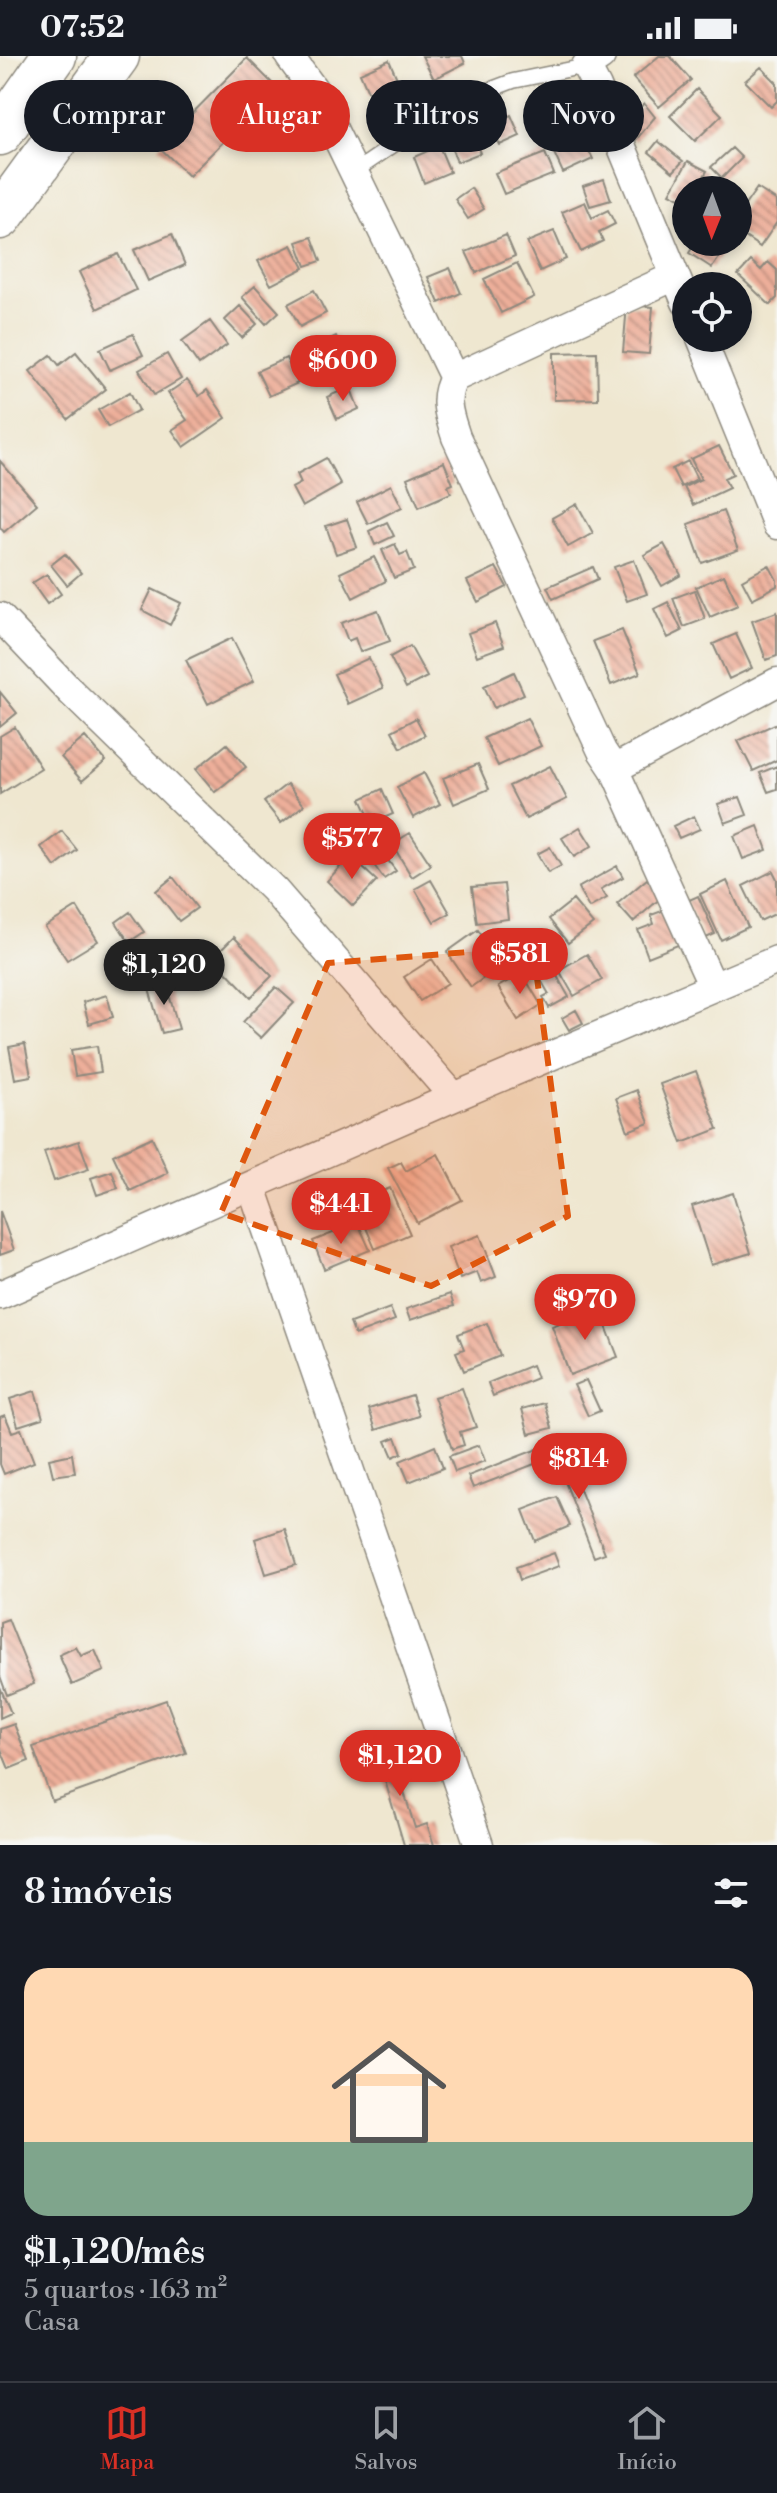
<!DOCTYPE html>
<html lang="pt">
<head>
<meta charset="utf-8">
<style>
	:root { --surface:#171b24; --page:#20242c; --text:#f1f3f6; --muted:#9ea1a6; --line:#363941; --accent:#d93025 }
	body { margin:0; font-family:"Libre Bodoni",serif; background:var(--page); color:var(--text); height:100vh; display:flex; flex-direction:column; font-size:30px; white-space:nowrap }
	* { box-sizing:border-box; margin:0 }
	p { font-size:26px; color:var(--muted) }
	.icon { flex:none; width:44px; height:44px; fill:none; stroke:currentColor; stroke-width:2; stroke-linecap:round; stroke-linejoin:round }
	.map { position:relative; height:1789px; overflow:hidden }
	.side { display:flex; flex-direction:column; background:var(--surface); flex:1 }
	.side>* { flex:none }
	.hud { position:absolute; left:24px; top:24px; width:730px; height:72px; display:flex; gap:16px }
	.needle { width:52px; rotate:181deg }
	.controls { position:absolute; left:672px; top:120px; display:grid; gap:16px }
	.controls a { display:grid; place-items:center; width:80px; height:80px; border-radius:50%; background:var(--surface); box-shadow:0 4px 12px #0003; font-size:40px }
	.price { position:absolute; translate:-50% -68px; padding:0 18px; border-radius:28px; background:var(--accent); color:#fff; font-size:26px; line-height:52px; filter:drop-shadow(0 2px 4px #0008) }
	.price::after { content:''; position:absolute; left:50%; top:48px; width:24px; height:18px; margin-left:-12px; background:inherit; clip-path:polygon(0 0,100% 0,50% 100%) }
	.price.active { background:#222; color:#fff }
	ul { padding:0; list-style:none }
	li { display:grid; align-content:center; gap:16px; height:424px; padding:0 24px }
	li+li { border-top:2px solid var(--line) }
	li span { display:grid; place-items:center; height:248px; border-radius:24px; color:#555 }
	li>.icon { margin-inline-start:auto }
	span .icon { width:144px; height:144px; fill:#fffc; stroke-width:1 }
	li b { font-size:34px }
	h2 { display:flex; justify-content:space-between; align-items:center; height:96px; padding:0 24px; font-size:34px }
	.tag { padding:0 28px; border-radius:36px; background:var(--surface); box-shadow:0 4px 12px #0003; font-size:28px; line-height:72px }
	.tag.active { background:var(--accent); color:#fff }
	.status { display:flex; justify-content:space-between; align-items:center; height:56px; padding:0 40px; background:var(--surface); direction:ltr }
	.status svg { height:22px; fill:currentColor }
	.tabs { display:flex; justify-content:space-around; align-items:center; height:112px; border-top:2px solid var(--line); background:var(--surface); font-size:22px; color:var(--muted) }
	.tabs a { display:grid; justify-items:center; gap:4px }
	.tabs .active { color:var(--accent) }
	.map>svg:first-child { display:block }
	.building { fill:url(#building-back-hatch) }
	.lines { fill:none; stroke-linecap:round; stroke-linejoin:round }
	.lane-casing { stroke:#8d897e; stroke-width:17 }
	.street-casing { stroke:#8d897e; stroke-width:31 }
	.highway-casing { stroke:#8d897e; stroke-width:47 }
	.lane { stroke:#fff; stroke-width:14 }
	.street { stroke:#fff; stroke-width:28 }
	.highway { stroke:#fff; stroke-width:44 }
	.marked { fill:#df570e; fill-opacity:0.2; stroke:#df570e; stroke-width:6; stroke-dasharray:16 10; stroke-linejoin:round }
</style>
</head>
<body>
<div class="status"><b>07:52</b><svg viewBox="0 0 49 12"><path d="M0 12V9h3v3zM5 12V6h3v6zM10 12V3h3v9zM15 12V0h3v12zM26 1h20v11H26zM47 4h2v5h-2z"/></svg></div>
<div class="map">
<svg width="777" height="1789" viewBox="0 0 777 1789">
	<defs>
		<pattern id="building-back-hatch" width="6" height="6" patternUnits="userSpaceOnUse" patternTransform="scale(2)"><rect width="6" height="6" fill="#edaf9a"/><path d="M-1 5l2 2M0 0l6 6M5-1l2 2" fill="none" stroke="#c08f7e"/></pattern>
	</defs>
	<rect width="100%" height="100%" fill="#f6f6f2"/>
	<filter id="ink" filterUnits="userSpaceOnUse"><feTurbulence type="fractalNoise" baseFrequency=".0125" numOctaves="2"/><feDisplacementMap in="SourceGraphic" scale="16" xChannelSelector="R" yChannelSelector="G"/><feConvolveMatrix kernelMatrix="1 2 1 2 8 2 1 2 1" color-interpolation-filters="sRGB"/></filter>
	<filter id="wash" filterUnits="userSpaceOnUse"><feTurbulence type="fractalNoise" baseFrequency=".006" numOctaves="4" result="noise"/><feDisplacementMap in="SourceGraphic" scale="32" xChannelSelector="R" yChannelSelector="G"/><feGaussianBlur stdDeviation="1.8" result="paint"/><feColorMatrix in="noise" values="0 0 0 0 0 0 0 0 0 0 0 0 0 0 0 0 0 1.4 0 .05"/><feComposite in="paint" operator="in"/></filter>
	<g filter="url(#wash)">
		<rect width="100%" height="100%" fill="#efe7d0"/>
		<g id="blocks">
			<path class="building" d="M 422,0 L 462,0 L 465,7 L 434,23 Z
				M 659,0 L 670,0 L 691,24 L 659,51 L 633,22 Z
				M 247,2 L 277,32 L 189,120 L 159,91 Z
				M 389,4 L 399,27 L 370,40 L 360,17 Z
				M 761,11 L 777,27 L 777,45 L 771,51 L 745,25 Z
				M 697,33 L 722,59 L 695,85 L 670,60 Z
				M 644,47 L 655,61 L 635,85 L 622,73 Z
				M 559,50 L 565,66 L 552,71 L 546,54 Z
				M 464,59 L 480,97 L 457,106 L 442,69 Z
				M 511,59 L 520,80 L 500,89 L 490,68 Z
				M 583,83 L 593,103 L 563,117 L 554,97 Z
				M 658,85 L 683,105 L 673,116 L 649,96 Z
				M 439,90 L 450,116 L 424,127 L 414,101 Z
				M 732,92 L 742,102 L 722,122 L 711,111 Z
				M 545,97 L 554,118 L 504,138 L 495,117 Z
				M 688,105 L 707,115 L 699,129 L 710,134 L 686,134 L 686,145 L 670,137 Z
				M 604,123 L 611,144 L 590,150 L 583,130 Z
				M 471,132 L 484,153 L 468,163 L 455,143 Z
				M 757,132 L 777,145 L 777,166 L 760,191 L 738,176 L 738,159 Z
				M 585,146 L 592,162 L 608,154 L 615,168 L 599,176 L 603,185 L 581,196 L 562,156 Z
				M 554,175 L 566,203 L 540,215 L 527,186 Z
				M 172,178 L 185,209 L 148,225 L 134,194 Z
				M 506,179 L 515,200 L 476,217 L 466,196 Z
				M 312,181 L 321,205 L 306,210 L 297,186 Z
				M 696,186 L 730,186 L 712,212 L 689,197 Z
				M 292,189 L 304,212 L 271,229 L 258,205 Z
				M 118,198 L 136,234 L 97,253 L 79,216 Z
				M 751,205 L 761,214 L 768,206 L 777,214 L 777,242 L 770,249 L 738,219 Z
				M 517,207 L 534,241 L 501,257 L 484,223 Z
				M 450,212 L 461,237 L 439,247 L 428,221 Z
				M 255,230 L 279,256 L 266,268 L 242,241 Z
				M 314,234 L 326,257 L 300,271 L 288,248 Z
				M 627,249 L 653,251 L 649,298 L 623,296 Z
				M 240,250 L 257,268 L 242,282 L 225,264 Z
				M 210,265 L 227,289 L 199,309 L 182,285 Z
				M 133,278 L 143,299 L 110,314 L 100,293 Z
				M 336,280 L 346,301 L 329,309 L 319,288 Z
				M 76,296 L 106,333 L 68,363 L 30,315 L 51,299 L 59,309 Z
				M 597,296 L 598,343 L 554,344 L 554,297 Z
				M 167,298 L 181,323 L 154,339 L 139,314 Z
				M 286,302 L 298,327 L 269,340 L 257,315 Z
				M 187,324 L 199,340 L 207,334 L 226,362 L 184,391 L 172,374 L 187,364 L 168,337 Z
				M 350,331 L 359,353 L 337,363 L 327,341 Z
				M 130,336 L 139,354 L 108,371 L 98,354 Z
				M 719,390 L 733,418 L 724,422 L 729,432 L 693,449 L 684,431 L 701,423 L 691,403 Z
				M 326,402 L 341,429 L 302,451 L 292,432 L 301,427 L 297,418 Z
				M 0,405 L 37,448 L 4,476 L 0,471 Z
				M 688,405 L 697,423 L 681,431 L 672,413 Z
				M 444,406 L 453,428 L 448,430 L 451,437 L 419,451 L 407,422 Z
				M 391,429 L 402,451 L 368,468 L 357,446 Z
				M 577,448 L 593,477 L 568,491 L 552,462 Z
				M 723,455 L 738,494 L 702,507 L 688,468 Z
				M 347,463 L 357,491 L 336,498 L 326,470 Z
				M 387,466 L 394,480 L 375,489 L 369,475 Z
				M 395,488 L 400,499 L 407,496 L 414,514 L 394,522 L 382,494 Z
				M 664,488 L 681,519 L 662,530 L 644,499 Z
				M 65,498 L 81,517 L 67,529 L 51,509 Z
				M 374,501 L 386,525 L 353,542 L 340,517 Z
				M 634,504 L 647,538 L 627,545 L 614,511 Z
				M 769,509 L 777,524 L 777,530 L 752,543 L 742,524 Z
				M 496,511 L 507,531 L 478,546 L 467,525 Z
				M 593,511 L 598,523 L 553,543 L 547,531 Z
				M 47,518 L 61,538 L 47,548 L 32,527 Z
				M 724,519 L 738,549 L 710,561 L 696,531 Z
				M 152,533 L 181,547 L 170,569 L 142,554 Z
				M 695,534 L 705,563 L 684,571 L 673,542 Z
				M 668,546 L 682,575 L 668,582 L 654,553 Z
				M 378,554 L 390,585 L 360,596 L 355,582 L 348,585 L 341,567 Z
				M 777,556 L 777,600 L 766,604 L 752,565 Z
				M 495,567 L 504,590 L 477,600 L 468,577 Z
				M 622,574 L 640,617 L 611,629 L 593,585 Z
				M 736,578 L 752,612 L 729,623 L 713,588 Z
				M 232,582 L 254,625 L 208,648 L 186,604 Z
				M 410,590 L 427,621 L 406,632 L 390,601 Z
				M 369,602 L 383,632 L 348,648 L 334,618 Z
				M 514,616 L 524,638 L 494,652 L 484,630 Z
				M 0,636 L 17,657 L 0,671 Z
				M 416,662 L 425,679 L 401,692 L 392,675 Z
				M 527,662 L 541,690 L 498,710 L 484,682 Z
				M 777,667 L 777,704 L 753,715 L 738,685 Z
				M 15,671 L 41,712 L 0,738 L 0,680 Z
				M 85,681 L 106,705 L 82,725 L 61,701 Z
				M 227,688 L 246,711 L 215,736 L 196,713 Z
				M 478,708 L 489,733 L 454,748 L 443,722 Z
				M 550,710 L 567,743 L 526,763 L 509,730 Z
				M 777,710 L 777,733 L 768,736 L 760,717 Z
				M 424,717 L 440,748 L 413,762 L 397,731 Z
				M 287,728 L 304,749 L 281,767 L 264,746 Z
				M 382,733 L 393,758 L 372,767 L 361,743 Z
				M 740,741 L 747,759 L 725,767 L 718,748 Z
				M 694,760 L 700,773 L 679,782 L 673,770 Z
				M 342,761 L 356,781 L 336,795 L 322,775 Z
				M 758,770 L 767,794 L 743,803 L 734,780 Z
				M 580,771 L 592,790 L 574,801 L 562,782 Z
				M 62,775 L 77,794 L 55,811 L 41,791 Z
				M 410,777 L 431,809 L 412,821 L 392,788 Z
				M 377,790 L 396,815 L 384,823 L 366,798 Z
				M 550,791 L 561,810 L 548,817 L 537,798 Z
				M 350,800 L 377,825 L 353,850 L 327,825 Z
				M 617,810 L 623,821 L 601,833 L 607,842 L 589,852 L 578,832 Z
				M 773,815 L 777,823 L 777,857 L 760,865 L 743,830 Z
				M 173,821 L 197,852 L 179,865 L 156,835 Z
				M 647,823 L 662,841 L 633,866 L 617,848 Z
				M 431,824 L 450,857 L 434,866 L 415,833 Z
				M 727,825 L 748,871 L 721,884 L 700,838 Z
				M 504,828 L 508,863 L 477,867 L 472,831 Z
				M 698,840 L 715,878 L 704,883 L 687,845 Z
				M 573,844 L 593,868 L 568,887 L 549,863 Z
				M 77,851 L 98,885 L 67,904 L 45,871 Z
				M 670,852 L 683,887 L 648,901 L 638,874 L 654,868 L 651,859 Z
				M 130,856 L 144,876 L 129,886 L 116,866 Z
				M 478,874 L 502,909 L 471,931 L 447,896 Z
				M 234,881 L 272,920 L 251,941 L 213,902 Z
				M 587,898 L 602,924 L 574,940 L 559,914 Z
				M 432,903 L 448,927 L 420,945 L 404,921 Z
				M 549,906 L 569,941 L 549,952 L 543,941 L 549,938 L 535,914 Z
				M 522,917 L 541,949 L 518,964 L 498,931 Z
				M 165,925 L 179,973 L 162,977 L 148,930 Z
				M 276,931 L 294,947 L 261,982 L 243,966 Z
				M 107,939 L 113,961 L 89,968 L 83,946 Z
				M 576,954 L 583,967 L 569,974 L 562,962 Z
				M 25,988 L 31,1020 L 15,1023 L 9,991 Z
				M 97,990 L 101,1016 L 75,1020 L 71,994 Z
				M 696,1015 L 718,1073 L 682,1087 L 660,1028 Z
				M 637,1034 L 649,1067 L 628,1075 L 616,1042 Z
				M 152,1081 L 168,1117 L 130,1135 L 113,1099 Z
				M 79,1085 L 89,1113 L 54,1125 L 44,1096 Z
				M 438,1098 L 462,1144 L 417,1167 L 388,1112 L 401,1106 L 406,1115 Z
				M 112,1115 L 118,1132 L 97,1139 L 91,1122 Z
				M 390,1132 L 410,1178 L 375,1193 L 362,1162 L 372,1158 L 365,1142 Z
				M 733,1137 L 751,1197 L 711,1209 L 692,1150 Z
				M 0,1155 L 14,1194 L 0,1199 Z
				M 358,1167 L 370,1194 L 324,1213 L 313,1185 Z
				M 480,1179 L 496,1221 L 481,1227 L 477,1216 L 460,1223 L 448,1191 Z
				M 450,1238 L 454,1250 L 410,1264 L 406,1253 Z
				M 390,1252 L 395,1264 L 355,1279 L 350,1267 Z
				M 599,1252 L 618,1301 L 570,1319 L 552,1270 Z
				M 487,1267 L 500,1300 L 464,1315 L 456,1296 L 464,1293 L 458,1278 Z
				M 532,1309 L 537,1322 L 493,1340 L 488,1327 Z
				M 586,1324 L 600,1355 L 588,1360 L 574,1329 Z
				M 462,1332 L 476,1371 L 460,1376 L 464,1389 L 452,1393 L 434,1341 Z
				M 35,1335 L 43,1362 L 18,1370 L 10,1343 Z
				M 412,1339 L 419,1360 L 376,1374 L 369,1353 Z
				M 545,1347 L 552,1372 L 529,1378 L 522,1353 Z
				M 5,1359 L 12,1376 L 21,1373 L 34,1406 L 4,1418 L 0,1408 L 0,1361 Z
				M 396,1381 L 402,1397 L 393,1401 L 386,1385 Z
				M 562,1388 L 605,1497 L 594,1501 L 552,1392 Z
				M 479,1389 L 485,1405 L 455,1416 L 449,1400 Z
				M 435,1390 L 443,1412 L 409,1426 L 400,1405 Z
				M 540,1392 L 545,1404 L 473,1432 L 468,1420 Z
				M 72,1398 L 75,1417 L 53,1420 L 49,1403 Z
				M 557,1441 L 570,1470 L 535,1485 L 523,1454 Z
				M 285,1473 L 296,1509 L 266,1518 L 255,1483 Z
				M 554,1497 L 559,1510 L 520,1524 L 516,1511 Z
				M 8,1563 L 34,1628 L 7,1639 L 0,1620 L 0,1566 Z
				M 76,1591 L 81,1600 L 95,1594 L 104,1615 L 72,1629 L 59,1599 Z
				M 0,1631 L 11,1657 L 0,1662 Z
				M 166,1644 L 186,1697 L 52,1745 L 33,1691 Z
				M 14,1668 L 29,1705 L 9,1713 L 0,1691 L 0,1673 Z
				M 387,1680 L 415,1772 L 427,1768 L 434,1789 L 404,1789 L 373,1684 Z"/>
		</g>
	</g>
	<g filter="url(#ink)">
		<use href="#blocks" fill-opacity="0" stroke="#8d897e" stroke-width="2"/>
		<g class="lines">
			<g class="lane-casing">
				<path id="lane" d="M 354,116 L 455,47 L 513,25 L 586,10"/>
			</g>
			<g class="street-casing">
				<path id="street" d="M 289,0 L 314,34 L 454,322 L 675,220
					M 601,0 L 586,10 L 597,31 L 686,246
					M 701,282 L 777,469
					M 454,322 C 442,343 449,359 456,381 L 602,695 L 614,713
					M 0,561 L 71,636 L 274,834 L 454,1041
					M 713,931 L 614,713 L 777,626
					M 252,1131 L 479,1789
					M 0,1239 L 454,1041 L 777,904"/>
			</g>
			<g class="highway-casing">
				<path id="highway" d="M 0,77 L 54,0
					M 0,161 L 117,0"/>
			</g>
			<use href="#lane" class="lane"/>
			<use href="#street" class="street"/>
			<use href="#highway" class="highway"/>
		</g>
	</g>
	<path class="marked" d="M 533,891 L 568,1160 L 431,1230 L 221,1157 L 328,907 Z"/>
</svg>
<div class="controls">
<a><svg class="needle" viewBox="-14 -14 28 28"><path d="M0-13l5 13h-10z" fill="#e53935"/><path d="M0 13l5-13h-10z" fill="#9ea1a6"/></svg></a>
<a><svg class="icon" aria-label="locate" viewBox="0 0 24 24"><circle cx="12" cy="12" r="6"/><path d="M12 2v4M12 18v4M2 12h4M18 12h4"/></svg></a>
</div>
<b class="price" style="left:343px;top:347px">$600</b>
<b class="price" style="left:352px;top:825px">$577</b>
<b class="price" style="left:520px;top:940px">$581</b>
<b class="price active" style="left:164px;top:951px">$1,120</b>
<b class="price" style="left:341px;top:1190px">$441</b>
<b class="price" style="left:585px;top:1286px">$970</b>
<b class="price" style="left:579px;top:1445px">$814</b>
<b class="price" style="left:400px;top:1742px">$1,120</b>
<div class="hud">
<a class="tag">Comprar</a>
<a class="tag active">Alugar</a>
<a class="tag">Filtros</a>
<a class="tag">Novo</a>
</div>
</div>
<section class="side">
<h2>8 imóveis<svg class="icon" aria-label="filters" viewBox="0 0 24 24"><path d="M4 7h16M4 17h16"/><circle cx="9" cy="7" r="2"/><circle cx="15" cy="17" r="2"/></svg></h2>
<ul>
<li><span style="background:linear-gradient(#ffd9b3 70%,#7fa58c 0)"><svg class="icon" aria-label="home" viewBox="0 0 24 24"><path d="M3 11l9-7 9 7M6 9v11h12V9"/></svg></span><div><b>$1,120/mês</b><p>5 quartos · 163 m²</p><p>Casa</p></div></li>
</ul>
</section>
<nav class="tabs">
<a class="active"><svg class="icon" aria-label="map" viewBox="0 0 24 24"><path d="M3 6l6-2 6 2 6-2v14l-6 2-6-2-6 2zM9 4v14M15 6v14"/></svg>Mapa</a>
<a><svg class="icon" aria-label="saved" viewBox="0 0 24 24"><path d="M7 4h10v16l-5-4-5 4z"/></svg>Salvos</a>
<a><svg class="icon" aria-label="home" viewBox="0 0 24 24"><path d="M3 11l9-7 9 7M6 9v11h12V9"/></svg>Início</a>
</nav>
</body>
</html>
